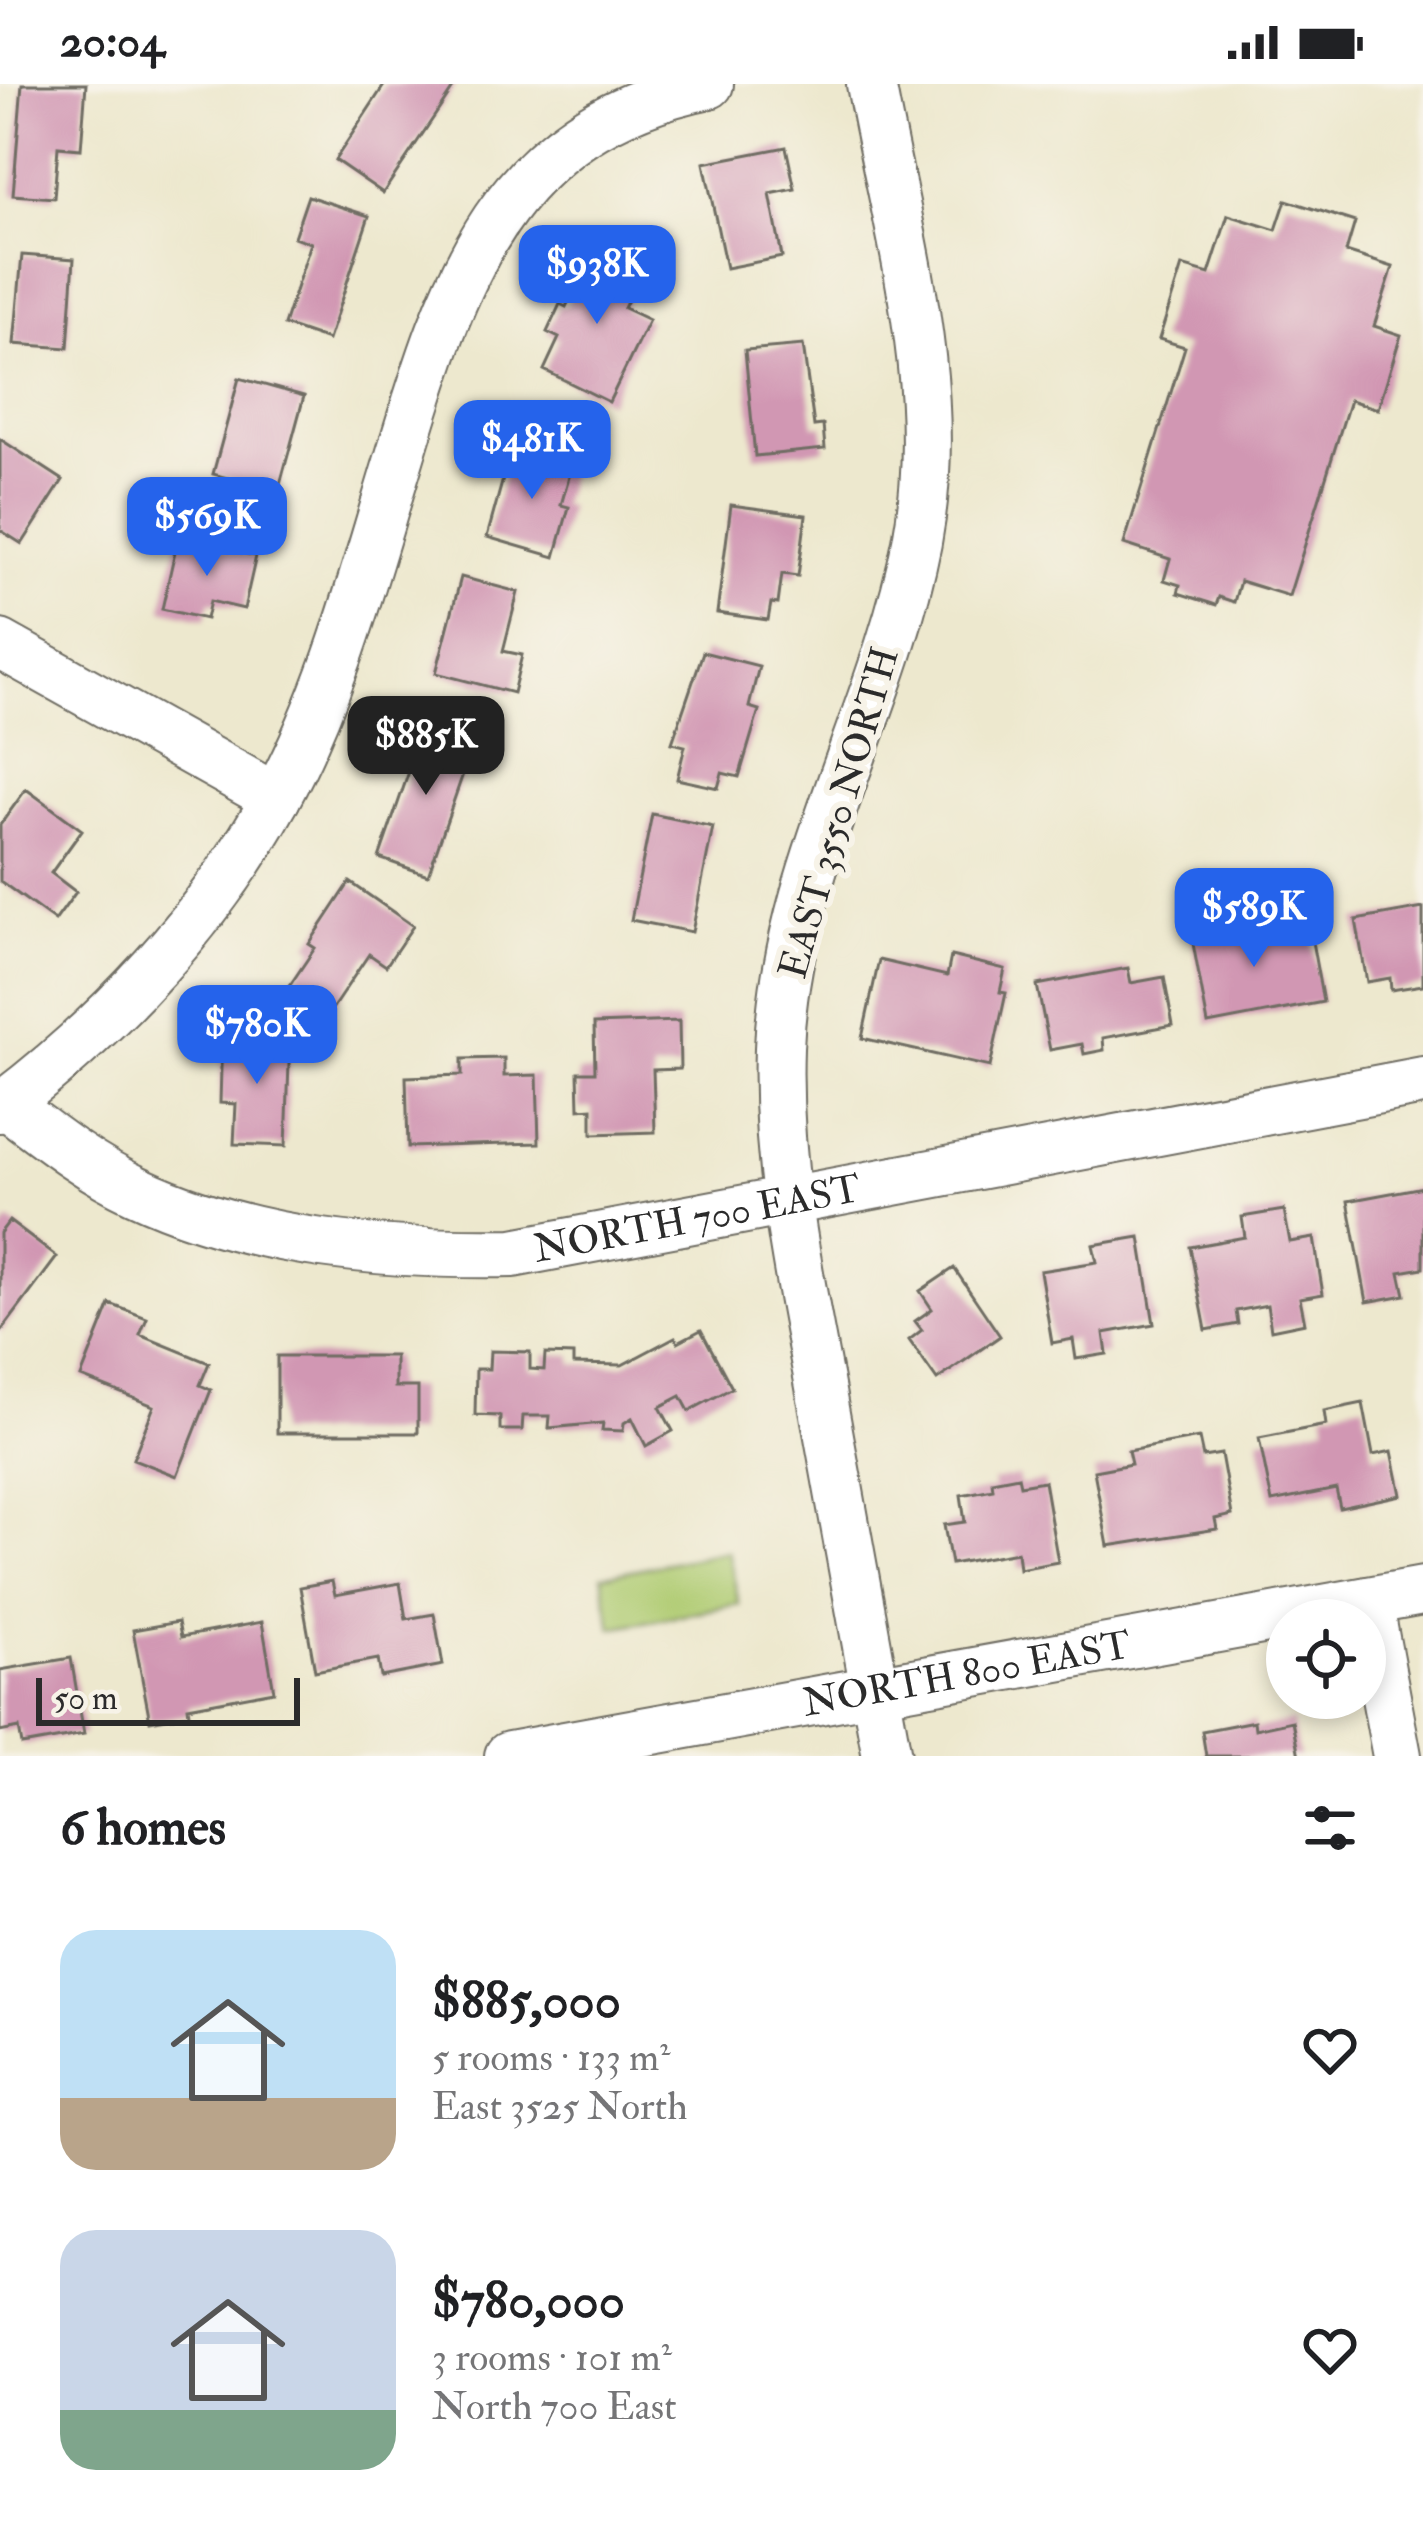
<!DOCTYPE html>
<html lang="en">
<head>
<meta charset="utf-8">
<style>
	:root { --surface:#fff; --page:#f2f2f2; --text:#202124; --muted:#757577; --accent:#2563eb }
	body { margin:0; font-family:"IM FELL Double Pica",serif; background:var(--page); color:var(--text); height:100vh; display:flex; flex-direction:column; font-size:45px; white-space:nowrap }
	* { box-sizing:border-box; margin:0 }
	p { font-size:39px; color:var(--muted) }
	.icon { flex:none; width:66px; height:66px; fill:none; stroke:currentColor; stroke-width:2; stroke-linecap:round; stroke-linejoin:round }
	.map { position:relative; height:1672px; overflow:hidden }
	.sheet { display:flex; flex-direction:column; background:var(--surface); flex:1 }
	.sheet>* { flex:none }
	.buttons { position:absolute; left:1266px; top:1515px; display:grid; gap:24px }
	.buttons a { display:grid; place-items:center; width:120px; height:120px; border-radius:50%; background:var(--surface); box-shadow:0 6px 18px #0003; font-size:60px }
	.scale { position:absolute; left:36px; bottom:30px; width:264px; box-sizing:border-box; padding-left:12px; border:6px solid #2b2b2b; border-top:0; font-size:33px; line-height:42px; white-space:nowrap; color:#2b2b2b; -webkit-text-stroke:9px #f7f3e8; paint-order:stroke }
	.price { position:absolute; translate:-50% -102px; padding:0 27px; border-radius:24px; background:var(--accent); color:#fff; font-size:39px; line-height:78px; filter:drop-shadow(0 3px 6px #0008) }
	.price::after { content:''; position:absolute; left:50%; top:72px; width:36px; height:27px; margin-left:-18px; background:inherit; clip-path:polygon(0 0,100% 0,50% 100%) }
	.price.on { background:#222; color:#fff }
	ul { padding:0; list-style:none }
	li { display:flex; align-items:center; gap:36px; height:300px; padding:0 60px }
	li span { display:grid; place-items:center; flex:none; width:336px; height:240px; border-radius:36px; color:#555 }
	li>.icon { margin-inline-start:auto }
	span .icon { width:144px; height:144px; fill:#fffc; stroke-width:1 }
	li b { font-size:51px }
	h2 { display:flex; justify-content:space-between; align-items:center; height:144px; padding:0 60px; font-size:51px }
	.status { display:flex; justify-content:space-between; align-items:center; height:84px; padding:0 60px; background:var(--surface); direction:ltr }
	.status svg { height:33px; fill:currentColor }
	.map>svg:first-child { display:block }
	.green { fill:#b0cc73; stroke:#6e7c4f; stroke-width:3 }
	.building { fill:#d197b3 }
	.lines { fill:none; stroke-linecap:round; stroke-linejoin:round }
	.minor-casing { stroke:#6f6d64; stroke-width:52 }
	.minor { stroke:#fff; stroke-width:48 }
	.labels { text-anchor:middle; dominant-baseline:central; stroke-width:12; stroke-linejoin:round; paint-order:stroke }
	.street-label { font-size:39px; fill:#2b2b2b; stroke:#f7f3e8 }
</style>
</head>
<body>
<div class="status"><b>20:04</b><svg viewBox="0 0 49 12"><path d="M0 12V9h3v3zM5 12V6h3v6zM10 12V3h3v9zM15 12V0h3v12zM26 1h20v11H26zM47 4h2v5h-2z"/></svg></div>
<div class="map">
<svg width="1423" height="1672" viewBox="0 0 1423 1672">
	<rect width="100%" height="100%" fill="#f7f3e8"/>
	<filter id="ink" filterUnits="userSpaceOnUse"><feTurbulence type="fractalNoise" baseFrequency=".00833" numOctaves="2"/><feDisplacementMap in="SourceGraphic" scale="24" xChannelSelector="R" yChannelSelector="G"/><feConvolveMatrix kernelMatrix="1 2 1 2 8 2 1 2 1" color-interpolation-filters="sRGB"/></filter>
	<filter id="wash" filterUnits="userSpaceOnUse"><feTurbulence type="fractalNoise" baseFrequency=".004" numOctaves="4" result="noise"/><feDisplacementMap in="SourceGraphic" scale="48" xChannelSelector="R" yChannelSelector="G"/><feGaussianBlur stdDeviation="2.7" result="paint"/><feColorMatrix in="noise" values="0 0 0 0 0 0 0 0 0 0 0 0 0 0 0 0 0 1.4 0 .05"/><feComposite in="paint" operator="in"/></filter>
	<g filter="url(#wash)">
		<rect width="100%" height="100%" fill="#ede8ce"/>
		<path class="green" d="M 728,1467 L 739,1520 L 612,1544 L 602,1492 Z"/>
		<g id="blocks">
			<path class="building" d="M 22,0 L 86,0 L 81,65 L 58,63 L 54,114 L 13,111 Z
				M 385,0 L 456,0 L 383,109 L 335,76 Z
				M 786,63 L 795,105 L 770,110 L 782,173 L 726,184 L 704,79 Z
				M 308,112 L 369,132 L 328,256 L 284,241 L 311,159 L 294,153 Z
				M 1286,116 L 1355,138 L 1346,168 L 1393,183 L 1374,242 L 1401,251 L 1378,325 L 1350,316 L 1289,512 L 1240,497 L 1234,518 L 1219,513 L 1216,521 L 1178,509 L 1180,501 L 1164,496 L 1170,475 L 1124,460 L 1185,263 L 1159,255 L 1182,182 L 1209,190 L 1228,131 L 1276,146 Z
				M 595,163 L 643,186 L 624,224 L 649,236 L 609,318 L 544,286 L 559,254 L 547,248 L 560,220 L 566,223 Z
				M 22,171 L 74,175 L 68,264 L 14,260 Z
				M 803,261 L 814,342 L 823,341 L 825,365 L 755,372 L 745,266 Z
				M 239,294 L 304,312 L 278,408 L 213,390 Z
				M 0,355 L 63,396 L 22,460 L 0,446 Z
				M 512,362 L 573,379 L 561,421 L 569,423 L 555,473 L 487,453 Z
				M 731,421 L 806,431 L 798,492 L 782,490 L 778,520 L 771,519 L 768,536 L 717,529 Z
				M 178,454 L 256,472 L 244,525 L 210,517 L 206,535 L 162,525 Z
				M 461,493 L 518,508 L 503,567 L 522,571 L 513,609 L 436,589 Z
				M 703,568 L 759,582 L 749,623 L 759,626 L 739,693 L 722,689 L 718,704 L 677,695 L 685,662 L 672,659 Z
				M 418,639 L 474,658 L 428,791 L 379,774 L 413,676 L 406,674 Z
				M 26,705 L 82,746 L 51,789 L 76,808 L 55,837 L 0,797 L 0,741 Z
				M 652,730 L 713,743 L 692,848 L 631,836 Z
				M 350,798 L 413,842 L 386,882 L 369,870 L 326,934 L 286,907 L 315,864 L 309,860 Z
				M 1423,824 L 1423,901 L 1391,906 L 1390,894 L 1367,898 L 1356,836 Z
				M 1226,831 L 1230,855 L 1309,841 L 1323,918 L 1208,940 L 1189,838 Z
				M 951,872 L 1005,885 L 1000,908 L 1006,909 L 990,983 L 862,954 L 879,876 L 947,892 Z
				M 1128,884 L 1131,899 L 1164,893 L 1173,941 L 1103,954 L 1104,966 L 1084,970 L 1082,960 L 1050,966 L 1037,901 Z
				M 679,937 L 680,985 L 653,986 L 655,1048 L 592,1050 L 592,1024 L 579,1025 L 578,988 L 595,988 L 594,940 Z
				M 222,950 L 290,952 L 286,1062 L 234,1060 L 236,1020 L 220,1019 Z
				M 504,974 L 504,992 L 537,991 L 539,1059 L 408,1063 L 406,993 L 462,991 L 462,975 Z
				M 1423,1103 L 1423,1184 L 1400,1188 L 1405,1211 L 1367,1218 L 1348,1117 Z
				M 1284,1126 L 1290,1158 L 1314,1154 L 1323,1210 L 1300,1214 L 1305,1239 L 1271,1246 L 1267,1221 L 1236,1227 L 1238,1240 L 1206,1246 L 1190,1163 L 1245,1153 L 1242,1133 Z
				M 9,1137 L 57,1173 L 0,1249 L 0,1149 Z
				M 1140,1153 L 1154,1240 L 1104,1249 L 1107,1270 L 1076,1275 L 1073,1255 L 1052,1259 L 1040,1187 L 1097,1178 L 1093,1161 Z
				M 954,1184 L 1000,1252 L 937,1296 L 909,1256 L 922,1246 L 915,1237 L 932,1225 L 920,1207 Z
				M 110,1220 L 147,1234 L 140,1251 L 209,1279 L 200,1301 L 211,1306 L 177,1392 L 133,1375 L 154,1322 L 81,1293 Z
				M 701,1246 L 732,1304 L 689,1327 L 681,1312 L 660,1323 L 673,1347 L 646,1362 L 632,1334 L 624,1339 L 623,1347 L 602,1346 L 603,1339 L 549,1344 L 550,1332 L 523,1332 L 522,1346 L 500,1346 L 500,1332 L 475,1331 L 476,1285 L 489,1285 L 490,1267 L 530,1268 L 530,1285 L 544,1286 L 545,1270 L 573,1271 L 573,1280 L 622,1281 L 675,1253 L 678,1258 Z
				M 277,1272 L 395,1272 L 395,1303 L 418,1303 L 418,1349 L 277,1349 Z
				M 1363,1319 L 1373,1371 L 1392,1367 L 1401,1411 L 1340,1424 L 1336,1405 L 1272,1418 L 1259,1354 L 1326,1341 L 1324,1327 Z
				M 1199,1354 L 1203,1373 L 1221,1370 L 1232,1431 L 1215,1435 L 1217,1445 L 1108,1462 L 1094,1387 L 1131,1380 L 1128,1367 Z
				M 1018,1392 L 1020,1401 L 1044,1397 L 1058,1478 L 1019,1485 L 1017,1468 L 951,1480 L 944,1441 L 965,1438 L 961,1411 L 993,1405 L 992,1397 Z
				M 332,1497 L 335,1511 L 400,1499 L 406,1535 L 434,1530 L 443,1581 L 381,1593 L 378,1575 L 315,1587 L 300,1503 Z
				M 178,1538 L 181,1553 L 262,1538 L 274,1607 L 188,1623 L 189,1630 L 150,1637 L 133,1546 Z
				M 71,1574 L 84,1650 L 22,1661 L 19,1644 L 0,1648 L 0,1586 Z
				M 1254,1637 L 1255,1645 L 1292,1637 L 1299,1672 L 1206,1672 L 1202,1647 Z"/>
		</g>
	</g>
	<g filter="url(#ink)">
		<use href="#blocks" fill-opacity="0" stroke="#6f6d64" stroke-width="3"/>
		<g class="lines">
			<g class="minor-casing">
				<g id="minor">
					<path d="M 871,0 C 898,149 946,305 917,458 C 884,628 785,789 779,964 C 775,1077 798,1187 819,1297 C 842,1422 864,1547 887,1672"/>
					<path d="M 0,560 L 276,714"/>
					<path id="s1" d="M 6,1020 C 47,1051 88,1084 136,1106 C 252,1161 387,1171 513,1169 L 1423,997"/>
					<path d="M 0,1024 C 109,942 211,834 276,714 C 333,610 363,494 397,382 C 452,200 497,43 709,0"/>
					<path d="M 1368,1517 L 1397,1672"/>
					<path id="s2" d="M 509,1672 L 1423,1507"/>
				</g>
			</g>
			<use href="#minor" class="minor"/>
		</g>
	</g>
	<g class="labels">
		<g class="street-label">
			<text transform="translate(839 729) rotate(-74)">EAST 3550 NORTH</text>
			<text stroke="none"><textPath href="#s1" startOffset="729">NORTH 700 EAST</textPath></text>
			<text stroke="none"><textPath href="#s2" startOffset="465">NORTH 800 EAST</textPath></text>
		</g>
	</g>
</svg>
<div class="buttons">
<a><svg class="icon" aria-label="locate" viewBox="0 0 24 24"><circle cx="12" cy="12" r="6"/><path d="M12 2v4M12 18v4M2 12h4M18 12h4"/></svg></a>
</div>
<div class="scale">50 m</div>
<b class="price" style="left:597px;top:243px">$938K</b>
<b class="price" style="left:532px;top:418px">$481K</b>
<b class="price" style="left:207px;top:495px">$569K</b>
<b class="price on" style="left:426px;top:714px">$885K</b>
<b class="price" style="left:1254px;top:886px">$589K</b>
<b class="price" style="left:257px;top:1003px">$780K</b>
</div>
<section class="sheet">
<h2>6 homes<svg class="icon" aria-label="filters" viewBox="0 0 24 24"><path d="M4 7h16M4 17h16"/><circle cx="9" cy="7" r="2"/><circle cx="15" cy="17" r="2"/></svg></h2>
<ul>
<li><span style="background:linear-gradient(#bfe0f5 70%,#b9a48a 0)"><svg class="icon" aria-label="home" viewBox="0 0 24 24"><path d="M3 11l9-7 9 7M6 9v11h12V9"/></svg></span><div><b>$885,000</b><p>5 rooms · 133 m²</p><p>East 3525 North</p></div><svg class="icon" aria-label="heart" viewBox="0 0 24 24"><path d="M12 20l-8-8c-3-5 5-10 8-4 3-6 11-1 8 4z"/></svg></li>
<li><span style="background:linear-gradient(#c9d6e8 75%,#7fa58c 0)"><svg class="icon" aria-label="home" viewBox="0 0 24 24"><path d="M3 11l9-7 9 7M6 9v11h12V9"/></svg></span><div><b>$780,000</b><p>3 rooms · 101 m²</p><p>North 700 East</p></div><svg class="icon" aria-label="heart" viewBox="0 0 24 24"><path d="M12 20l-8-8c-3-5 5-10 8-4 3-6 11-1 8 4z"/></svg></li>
</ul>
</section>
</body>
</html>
